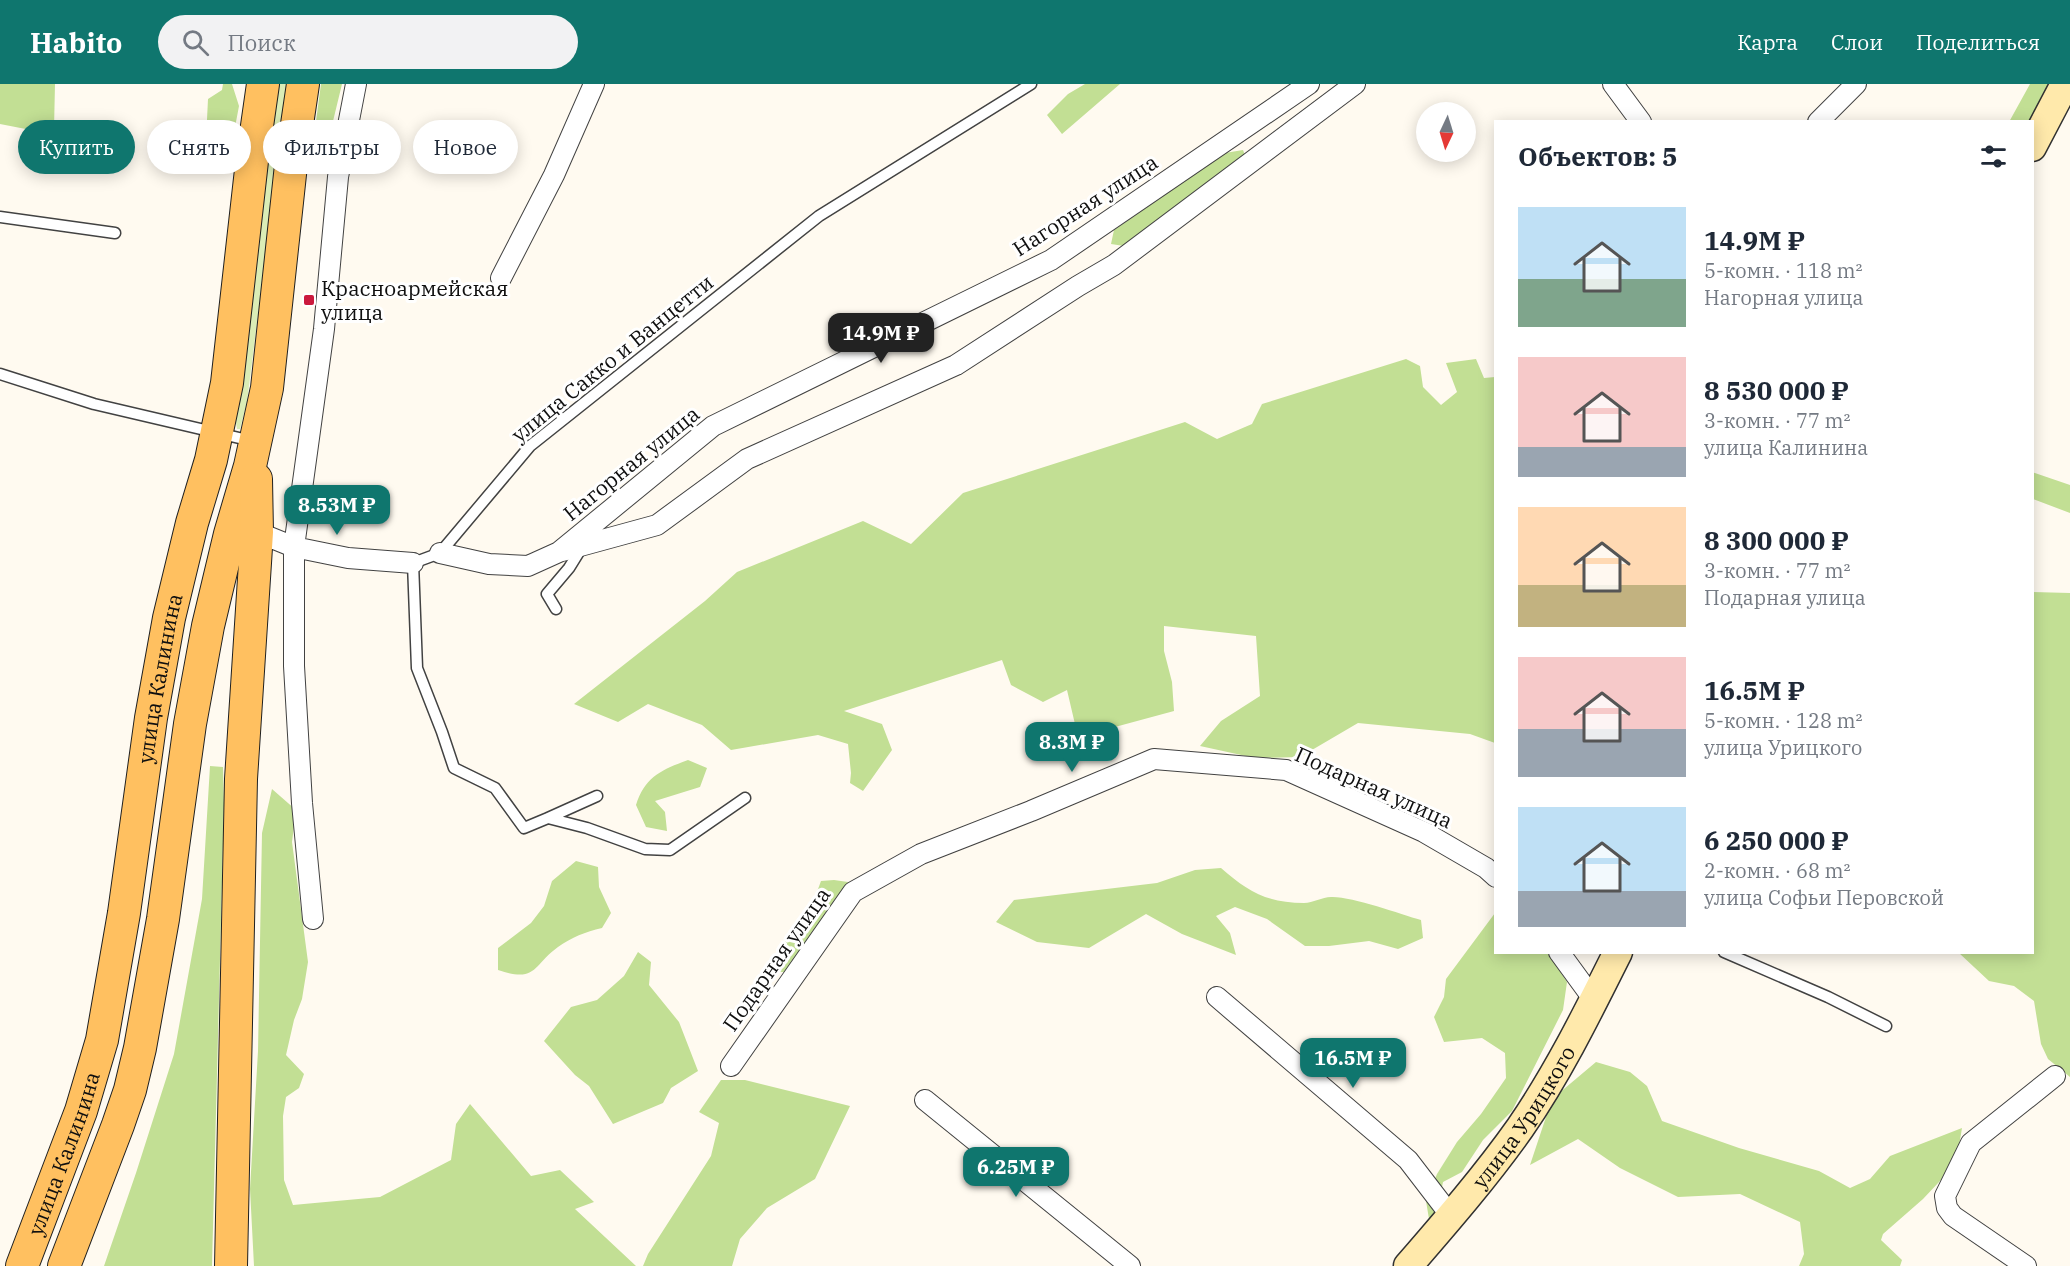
<!DOCTYPE html>
<html lang="ru">
<head>
<meta charset="utf-8">
<style>
	:root { --surface:#fff; --page:#f2f2f3; --text:#1f2937; --muted:#747a83; --accent:#0f766e }
	body { margin:0; font-family:"IBM Plex Serif",serif; background:var(--page); color:var(--text); height:100vh; display:flex; flex-direction:column; font-size:22px; white-space:nowrap }
	* { box-sizing:border-box; margin:0 }
	p { font-size:20px; color:var(--muted) }
	.icon { flex:none; width:33px; height:33px; fill:none; stroke:currentColor; stroke-width:2; stroke-linecap:round; stroke-linejoin:round }
	.map { position:relative; flex:1; overflow:hidden }
	.details { position:absolute; left:1494px; top:36px; width:540px; height:834px; display:flex; flex-direction:column; background:var(--surface); border-radius:0px; box-shadow:0 3px 15px #0003 }
	.details>* { flex:none }
	.hud { position:absolute; left:18px; top:36px; width:570px; height:54px; display:flex; gap:12px }
	.needle { width:39px; rotate:184deg }
	.buttons { position:absolute; left:1416px; top:18px; display:grid; gap:12px }
	.buttons a { display:grid; place-items:center; width:60px; height:60px; border-radius:50%; background:var(--surface); box-shadow:0 3px 15px #0003; font-size:30px }
	.price { position:absolute; translate:-50% -51px; padding:0 14px; border-radius:12px; background:var(--accent); color:#fff; font-size:20px; line-height:39px; filter:drop-shadow(0 2px 3px #0008) }
	.price::after { content:''; position:absolute; left:50%; top:36px; width:18px; height:14px; margin-left:-9px; background:inherit; clip-path:polygon(0 0,100% 0,50% 100%) }
	.price.current { background:#222; color:#fff }
	ul { padding:0; list-style:none }
	li { display:flex; align-items:center; gap:18px; height:150px; padding:0 24px }
	li span { display:grid; place-items:center; flex:none; width:168px; height:120px; border-radius:0px; color:#555 }
	li>.icon { margin-inline-start:auto }
	span .icon { width:72px; height:72px; fill:#fffc; stroke-width:1 }
	li b { font-size:26px }
	h2 { display:flex; justify-content:space-between; align-items:center; height:72px; padding:0 24px; font-size:26px }
	.tag { padding:0 21px; border-radius:27px; background:var(--surface); box-shadow:0 3px 15px #0003; font-size:21px; line-height:54px }
	.tag.current { background:var(--accent); color:#fff }
	header { display:flex; align-items:center; gap:36px; box-sizing:border-box; height:84px; padding:0 30px; background:var(--accent); color:#fff }
	header strong { font-size:28px }
	nav { display:flex; gap:33px; margin-inline-start:auto; font-size:21px }
	.search { width:420px; height:54px; background:var(--page); display:flex; align-items:center; gap:15px; box-sizing:border-box; padding:0 21px; border-radius:33px; color:var(--muted); font-size:22px }
	.map>svg:first-child { display:block }
	.green { fill:#dbedb6 }
	.forest { fill:#c2df94 }
	.lines { fill:none; stroke-linecap:round; stroke-linejoin:round }
	.service-casing { stroke:#424242; stroke-width:13 }
	.minor-casing { stroke:#424242; stroke-width:22 }
	.secondary-casing { stroke:#313131; stroke-width:31 }
	.primary-casing { stroke:#202020; stroke-width:34 }
	.service { stroke:#fff; stroke-width:10 }
	.minor { stroke:#fff; stroke-width:20 }
	.secondary { stroke:#ffe9ab; stroke-width:28 }
	.primary { stroke:#ffc060; stroke-width:32 }
	.poi-dot { fill:#cb1a3e; stroke:#fff; stroke-width:2 }
	.labels { text-anchor:middle; dominant-baseline:central; stroke-width:6; stroke-linejoin:round; paint-order:stroke }
	.street-label { font-size:21px; fill:#0f0f0f; stroke:#fff }
	.poi-label { font-size:21px; fill:#0f0f0f; stroke:#fff; text-anchor:start }
</style>
</head>
<body>
<header>
<strong>Habito</strong>
<div class="search"><svg class="icon" aria-label="search" viewBox="0 0 24 24"><circle cx="10" cy="10" r="6"/><path d="M15 15l6 6"/></svg>Поиск</div>
<nav><a>Карта</a><a>Слои</a><a>Поделиться</a></nav>
</header>
<div class="map">
<svg width="2070" height="1182" viewBox="0 0 2070 1182">
	<rect width="100%" height="100%" fill="#fffaf0"/>
	<path class="green" d="M 276,0 L 287,0 L 247,318 L 240,345 L 237,345 L 235,333 Z"/>
	<path class="forest" d="M 0,0 L 55,0 L 54,45 L 36,47 L 0,40 Z
		M 223,0 L 232,0 L 239,22 L 229,75 L 218,70 L 206,56 L 208,15 L 222,6 Z
		M 321,0 L 342,0 L 327,62 L 311,74 Z
		M 1085,0 L 1120,0 L 1062,50 L 1047,31 L 1068,10 Z
		M 2030,0 L 2050,0 L 2030,37 L 2009,38 Z
		M 1243,66 L 1246,74 L 1124,162 L 1111,160 L 1114,146 L 1225,69 Z
		M 1406,275 L 1420,282 L 1423,303 L 1441,321 L 1457,308 L 1446,279 L 1476,275 L 1484,294 L 1495,293 L 1495,659 L 1470,650 L 1358,639 L 1300,673 L 1255,674 L 1200,662 L 1221,637 L 1260,612 L 1256,552 L 1164,542 L 1164,567 L 1172,598 L 1174,627 L 1078,653 L 1067,606 L 1043,618 L 1011,601 L 1002,576 L 844,627 L 882,640 L 892,666 L 863,707 L 850,699 L 851,689 L 848,660 L 818,651 L 731,666 L 702,641 L 648,620 L 618,638 L 574,620 L 705,517 L 737,488 L 863,437 L 911,460 L 963,409 L 1185,338 L 1217,355 L 1252,340 L 1262,320 Z
		M 2032,388 L 2070,401 L 2070,429 L 2033,415 Z
		M 2033,508 L 2070,509 L 2070,993 L 2048,975 L 2041,960 L 2034,917 L 2014,902 L 1989,897 L 1959,869 L 2032,868 Z
		M 688,676 L 707,684 L 700,703 L 655,717 L 665,728 L 667,747 L 646,743 L 636,721 C 645,693 661,686 688,676 Z
		M 210,682 L 223,683 L 224,721 L 212,1182 L 104,1182 L 136,1089 L 174,970 L 202,815 Z
		M 272,705 L 296,726 L 292,758 L 308,878 L 302,915 L 294,936 L 286,971 L 304,990 L 299,1004 L 286,1013 L 283,1032 L 284,1096 L 293,1121 L 380,1113 L 451,1076 L 456,1040 L 470,1020 L 531,1092 L 560,1086 L 594,1118 L 575,1125 L 636,1182 L 254,1182 L 250,1105 L 258,967 L 262,749 Z
		M 576,777 L 598,783 L 599,803 L 611,829 L 602,844 C 585,848 572,853 558,863 C 532,882 537,899 498,886 L 498,864 L 531,839 L 544,822 L 552,797 Z
		M 1221,784 C 1247,807 1267,819 1304,819 C 1313,819 1322,813 1331,813 C 1351,812 1400,830 1421,836 L 1423,854 L 1398,865 L 1369,857 L 1329,862 L 1305,862 L 1267,835 L 1235,823 L 1216,832 L 1230,849 L 1236,871 L 1182,850 L 1146,830 L 1089,864 L 1037,858 L 996,838 L 1014,816 L 1157,799 L 1195,786 Z
		M 834,796 L 848,798 L 840,818 L 825,832 L 810,852 L 787,888 L 776,888 L 778,869 L 787,854 L 804,835 L 814,816 L 821,797 Z
		M 1495,829 L 1496,868 L 1548,869 L 1567,898 L 1563,926 L 1512,1027 L 1483,1056 L 1462,1088 L 1443,1098 L 1437,1128 L 1429,1135 L 1426,1117 L 1437,1090 L 1457,1058 L 1481,1030 L 1506,994 L 1505,969 L 1482,954 L 1444,958 L 1434,933 L 1444,913 L 1446,895 Z
		M 638,868 L 651,878 L 649,901 L 679,938 L 698,987 L 671,1004 L 663,1019 L 613,1040 L 589,1002 L 575,991 L 544,957 L 571,923 L 597,916 L 624,892 Z
		M 1596,978 L 1630,988 L 1647,1002 L 1662,1037 L 1739,1064 L 1819,1087 L 1850,1104 L 1870,1095 L 1890,1072 L 1962,1044 L 1956,1080 L 1923,1115 L 1883,1150 L 1881,1156 L 1902,1176 L 1900,1182 L 1799,1182 L 1804,1170 L 1800,1138 L 1740,1110 L 1678,1113 L 1620,1084 L 1578,1055 L 1530,1081 L 1552,1015 Z
		M 721,996 L 745,996 L 850,1022 L 815,1095 L 767,1124 L 740,1155 L 732,1182 L 643,1182 L 648,1170 L 711,1072 L 719,1039 L 699,1028 Z"/>
	<g class="lines">
		<g class="service-casing">
			<path id="service" d="M 0,133 L 115,149
				M 0,290 L 94,320 L 252,357
				M 556,525 L 547,510 L 569,484 L 582,463
				M 745,714 L 670,766 L 645,765 L 587,744 L 548,734 L 524,744 L 495,704 L 454,684 L 442,648 L 417,584 L 413,479 L 440,469 L 530,362 L 819,132 L 1031,0
				M 548,734 L 597,712
				M 1724,868 L 1828,913 L 1886,942"/>
		</g>
		<g class="minor-casing">
			<path id="minor" d="M 1613,0 L 1641,38
				M 1818,38 L 1856,0
				M 501,194 L 554,91 L 594,0
				M 257,448 L 294,463 L 348,474 L 413,479
				M 562,467 L 657,441 L 747,375 L 956,281 L 1078,202 L 1114,181 L 1355,0
				M 440,469 L 489,480 L 528,482 L 559,468 L 713,342 L 1051,176 L 1309,0
				M 313,835 L 302,719 L 294,582 L 294,463 L 324,245 L 338,93 L 356,0
				M 1559,868 L 1594,916
				M 1217,913 L 1408,1076 L 1451,1132
				M 731,982 L 853,808 L 921,770 L 1031,727 L 1154,675 L 1286,686 L 1424,748 L 1486,784 L 1496,793
				M 925,1016 L 1130,1182
				M 2026,1182 L 1953,1132 L 1947,1124 L 1945,1112 L 1971,1059 L 2055,992"/>
		</g>
		<g class="secondary-casing">
			<g id="secondary">
				<path d="M 2032,63 L 2065,0"/>
				<path id="s1" d="M 1408,1182 C 1447,1137 1486,1092 1520,1044 C 1558,989 1588,928 1618,868"/>
			</g>
		</g>
		<g class="primary-casing">
			<g id="primary">
				<path id="s2" d="M 22,1182 L 81,1027 L 102,956 L 124,829 L 151,634 L 169,534 L 192,439 L 211,376 L 227,299 L 252,77 L 263,0"/>
				<path d="M 64,1182 L 118,1041 L 130,1006 L 140,964 L 163,835 L 190,640 L 208,542 L 230,450 L 250,382 L 267,304 L 291,81 L 303,0"/>
				<path d="M 231,1182 L 241,695 L 257,448 L 256,395"/>
			</g>
		</g>
		<use href="#service" class="service"/>
		<use href="#minor" class="minor"/>
		<use href="#secondary" class="secondary"/>
		<use href="#primary" class="primary"/>
	</g>
	<rect class="poi-dot" x="303" y="210" width="12" height="12" rx="3"/>
	<g class="labels">
		<g class="street-label">
			<text transform="translate(1085 121) rotate(-33)">Нагорная улица</text>
			<text transform="translate(612 274) rotate(-39)">улица Сакко и Ванцетти</text>
			<text transform="translate(631 379) rotate(-39)">Нагорная улица</text>
			<text stroke="none"><textPath href="#s2" startOffset="606">улица Калинина</textPath></text>
			<text transform="translate(1374 703) rotate(24)">Подарная улица</text>
			<text transform="translate(776 875) rotate(-55)">Подарная улица</text>
			<text stroke="none"><textPath href="#s1" startOffset="189">улица Урицкого</textPath></text>
			<text stroke="none"><textPath href="#s2" startOffset="120">улица Калинина</textPath></text>
		</g>
		<g class="poi-label">
			<text x="321" y="204">Красноармейская<tspan x="321" dy="24">улица</tspan></text>
		</g>
	</g>
</svg>
<div class="buttons">
<a><svg class="needle" viewBox="-14 -14 28 28"><path d="M0-13l5 13h-10z" fill="#e53935"/><path d="M0 13l5-13h-10z" fill="#747a83"/></svg></a>
</div>
<b class="price current" style="left:881px;top:280px">14.9M ₽</b>
<b class="price" style="left:337px;top:452px">8.53M ₽</b>
<b class="price" style="left:1072px;top:689px">8.3M ₽</b>
<b class="price" style="left:1353px;top:1005px">16.5M ₽</b>
<b class="price" style="left:1016px;top:1114px">6.25M ₽</b>
<div class="hud">
<a class="tag current">Купить</a>
<a class="tag">Снять</a>
<a class="tag">Фильтры</a>
<a class="tag">Новое</a>
</div>
<section class="details">
<h2>Объектов: 5<svg class="icon" aria-label="filters" viewBox="0 0 24 24"><path d="M4 7h16M4 17h16"/><circle cx="9" cy="7" r="2"/><circle cx="15" cy="17" r="2"/></svg></h2>
<ul>
<li><span style="background:linear-gradient(#bfe0f5 60%,#7fa58c 0)"><svg class="icon" aria-label="home" viewBox="0 0 24 24"><path d="M3 11l9-7 9 7M6 9v11h12V9"/></svg></span><div><b>14.9M ₽</b><p>5-комн. · 118 m²</p><p>Нагорная улица</p></div></li>
<li><span style="background:linear-gradient(#f6c9c9 75%,#9aa5b1 0)"><svg class="icon" aria-label="home" viewBox="0 0 24 24"><path d="M3 11l9-7 9 7M6 9v11h12V9"/></svg></span><div><b>8 530 000 ₽</b><p>3-комн. · 77 m²</p><p>улица Калинина</p></div></li>
<li><span style="background:linear-gradient(#ffd9b3 65%,#c2b280 0)"><svg class="icon" aria-label="home" viewBox="0 0 24 24"><path d="M3 11l9-7 9 7M6 9v11h12V9"/></svg></span><div><b>8 300 000 ₽</b><p>3-комн. · 77 m²</p><p>Подарная улица</p></div></li>
<li><span style="background:linear-gradient(#f6c9c9 60%,#9aa5b1 0)"><svg class="icon" aria-label="home" viewBox="0 0 24 24"><path d="M3 11l9-7 9 7M6 9v11h12V9"/></svg></span><div><b>16.5M ₽</b><p>5-комн. · 128 m²</p><p>улица Урицкого</p></div></li>
<li><span style="background:linear-gradient(#bfe0f5 70%,#9aa5b1 0)"><svg class="icon" aria-label="home" viewBox="0 0 24 24"><path d="M3 11l9-7 9 7M6 9v11h12V9"/></svg></span><div><b>6 250 000 ₽</b><p>2-комн. · 68 m²</p><p>улица Софьи Перовской</p></div></li>
</ul>
</section>
</div>
</body>
</html>
